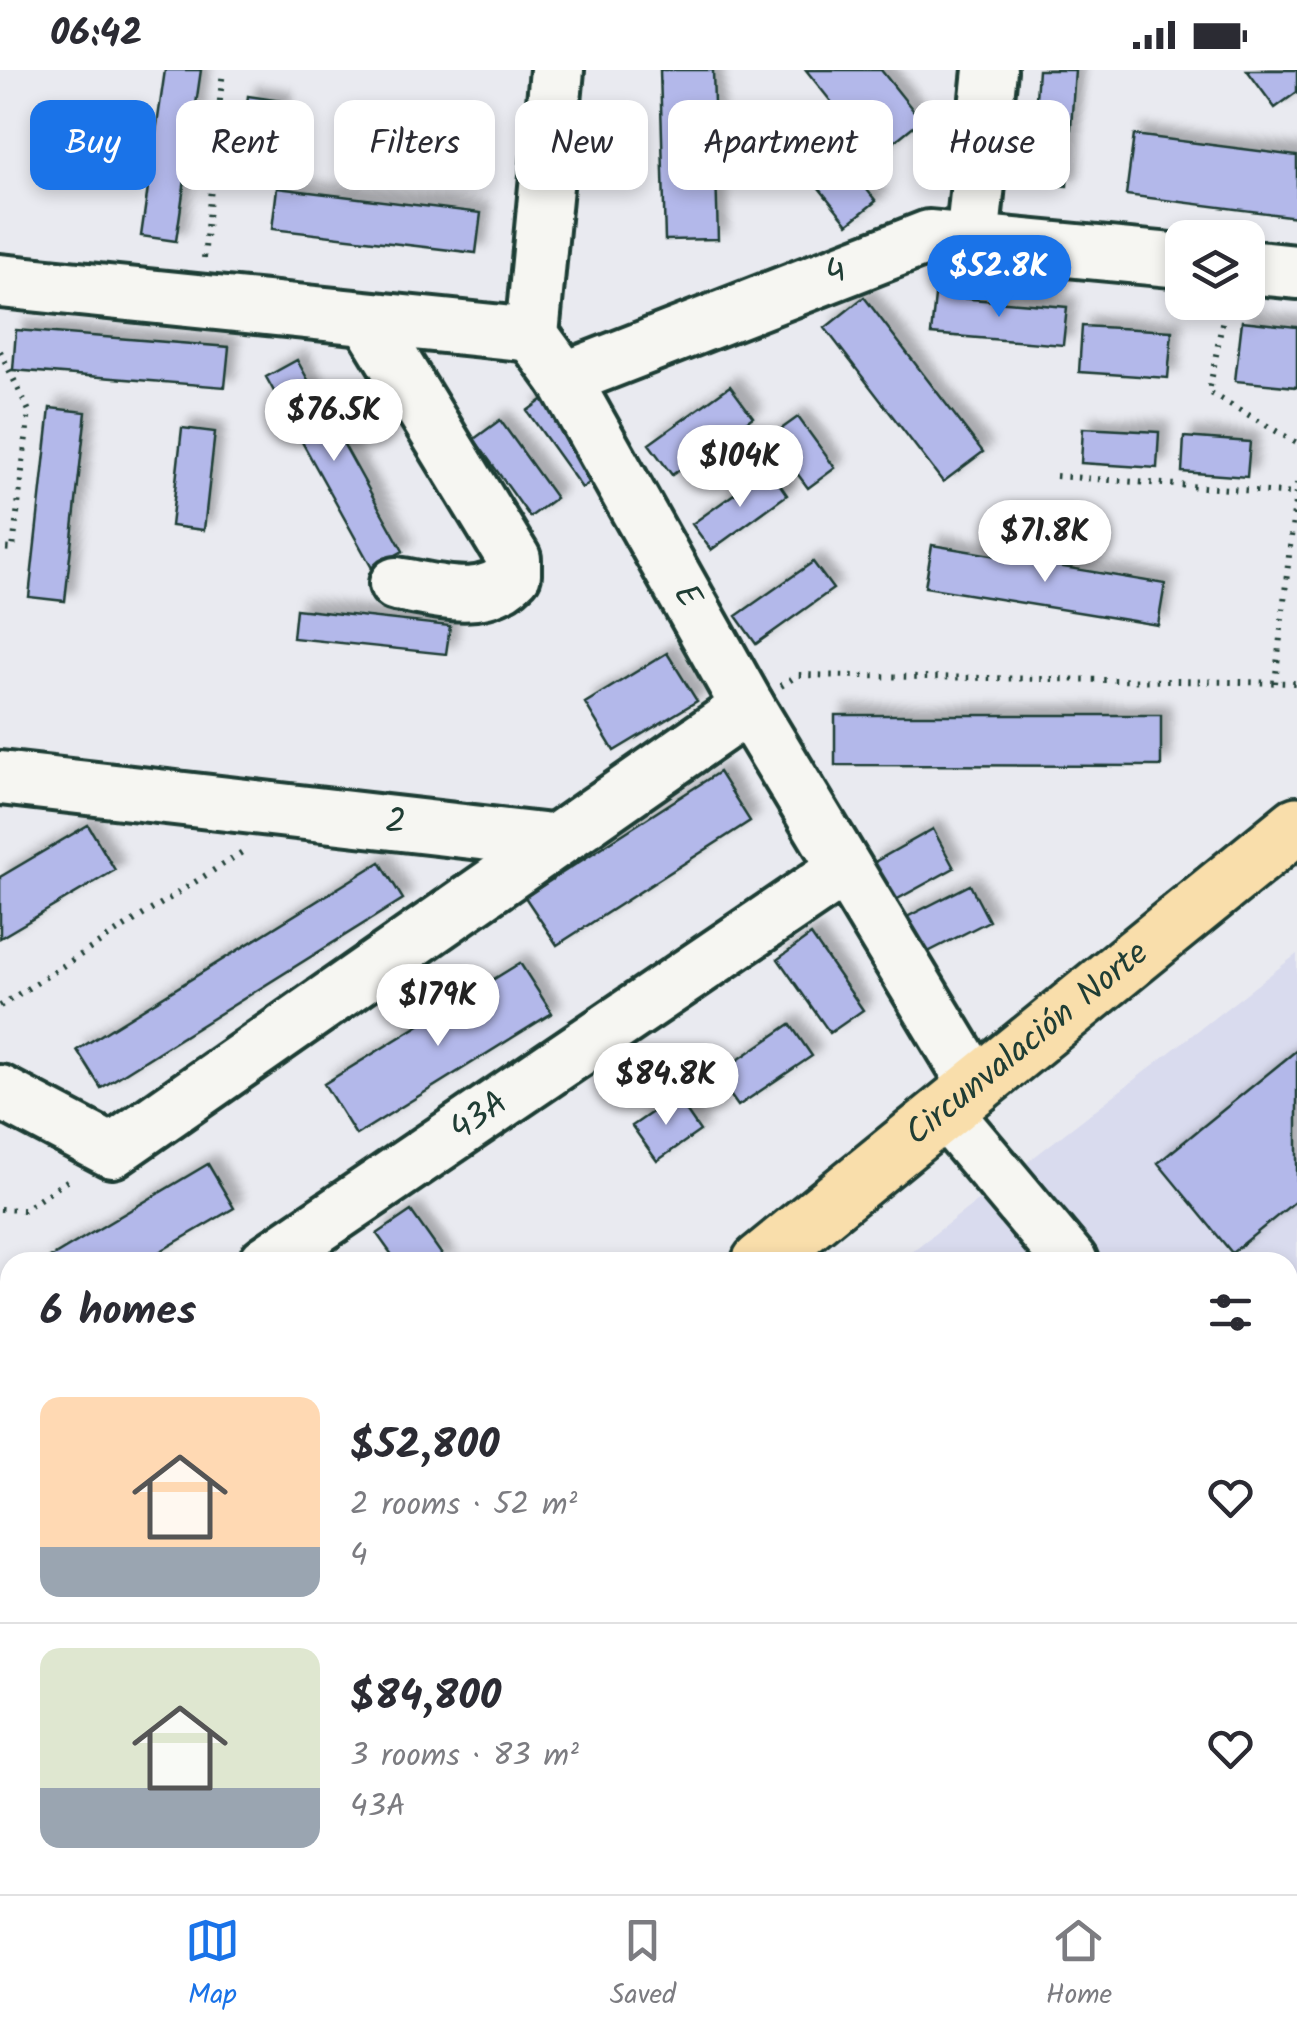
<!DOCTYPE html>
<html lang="en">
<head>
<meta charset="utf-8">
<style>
	:root { --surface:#fff; --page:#f2f2f3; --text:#2b2b33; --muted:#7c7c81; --line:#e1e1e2; --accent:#1a73e8 }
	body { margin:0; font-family:Kalam,sans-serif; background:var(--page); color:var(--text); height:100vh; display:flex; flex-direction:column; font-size:38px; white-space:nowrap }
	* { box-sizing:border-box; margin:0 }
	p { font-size:32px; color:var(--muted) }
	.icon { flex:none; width:55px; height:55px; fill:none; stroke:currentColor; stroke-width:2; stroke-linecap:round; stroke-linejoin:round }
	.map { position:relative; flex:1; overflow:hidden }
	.sheet { position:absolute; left:0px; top:1182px; width:1298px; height:642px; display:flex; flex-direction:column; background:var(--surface); border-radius:30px 30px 0 0; box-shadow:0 5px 15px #0003 }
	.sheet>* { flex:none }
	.banner { position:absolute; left:30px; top:30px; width:1238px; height:90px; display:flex; gap:20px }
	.buttons { position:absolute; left:1165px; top:150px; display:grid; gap:20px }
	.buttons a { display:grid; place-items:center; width:100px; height:100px; border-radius:20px; background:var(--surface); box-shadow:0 5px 15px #0003; font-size:50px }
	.price { position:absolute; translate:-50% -85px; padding:0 22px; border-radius:35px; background:#fff; color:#222; font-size:32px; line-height:65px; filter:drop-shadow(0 2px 5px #0008) }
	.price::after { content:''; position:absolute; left:50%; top:60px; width:30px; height:22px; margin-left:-15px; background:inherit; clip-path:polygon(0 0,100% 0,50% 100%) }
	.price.current { background:var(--accent); color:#fff }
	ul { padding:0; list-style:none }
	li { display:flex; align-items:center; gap:30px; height:250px; padding:0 40px }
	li+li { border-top:2px solid var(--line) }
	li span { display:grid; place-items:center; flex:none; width:280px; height:200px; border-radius:20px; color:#555 }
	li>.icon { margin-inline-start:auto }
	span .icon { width:120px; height:120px; fill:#fffc; stroke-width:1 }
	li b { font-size:42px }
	h2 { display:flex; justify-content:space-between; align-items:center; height:120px; padding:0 40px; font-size:42px }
	.pill { padding:0 35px; border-radius:20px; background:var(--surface); box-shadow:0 5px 15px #0003; font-size:35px; line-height:90px }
	.pill.current { background:var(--accent); color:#fff }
	.status { display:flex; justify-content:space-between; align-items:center; height:70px; padding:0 50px; background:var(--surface); direction:ltr }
	.status svg { height:28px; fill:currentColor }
	.tab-bar { display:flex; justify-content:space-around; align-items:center; height:140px; border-top:2px solid var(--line); background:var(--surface); font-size:28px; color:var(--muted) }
	.tab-bar a { display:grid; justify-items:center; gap:5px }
	.tab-bar .current { color:var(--accent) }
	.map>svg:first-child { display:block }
	.built { fill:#d9dbee }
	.building { fill:#b3b8ea; stroke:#1f3d34; stroke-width:2.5; filter:url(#shadow) }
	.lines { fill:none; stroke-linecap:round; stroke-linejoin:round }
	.minor-casing { stroke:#1f3d34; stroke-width:60 }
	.major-casing { stroke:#1f3d34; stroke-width:62 }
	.path { stroke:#1f3d34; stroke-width:6; stroke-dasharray:2.5 8; stroke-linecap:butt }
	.minor { stroke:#f6f6f2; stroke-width:52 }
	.major { stroke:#f9deab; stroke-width:55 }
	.labels { text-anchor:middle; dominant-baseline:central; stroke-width:8; stroke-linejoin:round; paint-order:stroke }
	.street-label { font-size:35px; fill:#1f3d34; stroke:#f6f6f2 }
</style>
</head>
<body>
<div class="status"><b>06:42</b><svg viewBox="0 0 49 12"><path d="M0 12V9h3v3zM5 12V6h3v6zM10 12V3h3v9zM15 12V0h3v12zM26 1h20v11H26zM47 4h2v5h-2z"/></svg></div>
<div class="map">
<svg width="1297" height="1824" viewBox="0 0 1297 1824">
	<defs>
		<filter id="shadow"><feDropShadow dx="9" dy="-9" stdDeviation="5" flood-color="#0004"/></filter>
	</defs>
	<rect width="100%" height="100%" fill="#e9eaf0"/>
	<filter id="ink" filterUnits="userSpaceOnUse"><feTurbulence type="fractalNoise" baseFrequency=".01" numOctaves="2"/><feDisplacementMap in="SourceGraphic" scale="20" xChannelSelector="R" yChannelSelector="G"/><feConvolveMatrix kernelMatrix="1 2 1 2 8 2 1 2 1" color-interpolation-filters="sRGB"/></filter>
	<g filter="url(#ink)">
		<path class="built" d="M 1297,884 L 1297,1824 L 85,1824 L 97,1815 L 1288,1815 L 1288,1192 L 898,1192 Z"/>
		<path class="building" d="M 165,0 L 201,0 L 176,171 L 141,166 Z
			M 660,0 L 713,0 L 718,169 L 665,170 Z
			M 806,0 L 881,0 L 921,50 L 875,87 Z
			M 1038,0 L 1075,0 L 1067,116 L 1030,114 Z
			M 1247,0 L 1297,0 L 1297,22 L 1275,38 Z
			M 248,26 L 282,31 L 274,92 L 239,88 Z
			M 811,50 L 876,131 L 848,154 L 782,72 Z
			M 1134,65 L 1297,86 L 1297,147 L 1126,125 Z
			M 277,118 L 481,143 L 476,183 L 272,159 Z
			M 935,226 L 1067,237 L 1063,275 L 931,264 Z
			M 864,227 L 983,382 L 943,412 L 825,258 Z
			M 1242,251 L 1297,257 L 1297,317 L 1235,311 Z
			M 1082,256 L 1172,261 L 1168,308 L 1079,302 Z
			M 16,260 L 229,277 L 225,317 L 13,300 Z
			M 297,290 L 403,481 L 372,498 L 266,307 Z
			M 730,316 L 753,347 L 672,405 L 649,374 Z
			M 553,322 L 608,400 L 582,418 L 527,341 Z
			M 50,338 L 86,342 L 65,531 L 29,527 Z
			M 798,347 L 835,398 L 808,418 L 770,367 Z
			M 500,350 L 556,428 L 530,447 L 474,369 Z
			M 182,358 L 215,362 L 204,460 L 171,456 Z
			M 1083,358 L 1159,362 L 1157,398 L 1081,393 Z
			M 1184,367 L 1250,372 L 1247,407 L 1182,402 Z
			M 769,399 L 787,425 L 711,480 L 692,454 Z
			M 932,475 L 1165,514 L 1158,555 L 925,517 Z
			M 813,492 L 833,519 L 756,574 L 736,546 Z
			M 296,539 L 450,556 L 446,584 L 293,568 Z
			M 667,583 L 697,631 L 614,681 L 585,633 Z
			M 835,645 L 1161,645 L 1161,696 L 835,695 Z
			M 719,702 L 750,751 L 557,875 L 525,827 Z
			M 88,755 L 115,800 L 0,868 L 0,807 Z
			M 933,759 L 954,798 L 892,832 L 871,794 Z
			M 380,792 L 403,829 L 101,1018 L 77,980 Z
			M 970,815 L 989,851 L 920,886 L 901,850 Z
			M 811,865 L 863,940 L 830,963 L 778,889 Z
			M 520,893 L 552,943 L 356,1065 L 324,1014 Z
			M 790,954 L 812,986 L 738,1036 L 716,1005 Z
			M 1297,980 L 1297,1130 L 1232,1183 L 1158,1093 Z
			M 676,1026 L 700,1061 L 657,1091 L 632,1056 Z
			M 208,1094 L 234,1138 L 142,1192 L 43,1192 Z
			M 411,1141 L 447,1192 L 397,1192 L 377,1164 Z
			M 1297,1233 L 1297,1276 L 1288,1282 L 1288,1240 Z
			M 10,1399 L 10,1467 L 0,1450 L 0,1405 Z
			M 1288,1564 L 1297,1576 L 1297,1824 L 1007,1824 L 1000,1815 L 1288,1815 Z
			M 403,1815 L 520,1815 L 528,1824 L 392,1824 Z"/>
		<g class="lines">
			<g class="minor-casing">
				<g id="minor">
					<path id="s1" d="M 557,0 L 532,265 L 564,309 L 748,637 L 977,1017"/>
					<path d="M 972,171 L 990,0"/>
					<path d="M 1248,197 L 1297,202"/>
					<path d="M 0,211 L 532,265"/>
					<path d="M 368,249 L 514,489 L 514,504 C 483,537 436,520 396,514"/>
					<path id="s2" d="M 564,309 L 929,167 L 1182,191"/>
					<path id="s3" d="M 0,708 L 551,771"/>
					<path d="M 0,1022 L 112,1081 L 748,637"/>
					<path d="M 946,1043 L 1071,1192"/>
					<path id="s4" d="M 266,1192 L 843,800"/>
					<path d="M 0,1334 L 10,1331"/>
					<path d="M 1288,1453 L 1297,1465"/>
					<path d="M 573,1815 L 580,1824"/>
					<path d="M 346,1824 L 357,1815"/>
				</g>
			</g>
			<g class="major-casing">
				<g id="major">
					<path id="s5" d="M 760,1192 L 1297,755"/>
					<path d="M 0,1803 L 10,1795"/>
				</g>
			</g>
			<path class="path" d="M 204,188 L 223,0
				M 1226,232 L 1209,322 L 1297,373
				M 0,281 L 29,341 L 13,479 L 0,478
				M 1056,406 L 1296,424
				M 1275,613 L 1297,413
				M 781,616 L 798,605 L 1297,613
				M 0,936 L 247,779
				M 0,1139 L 23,1140 L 73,1107"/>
			<use href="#minor" class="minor"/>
			<use href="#major" class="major"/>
		</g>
	</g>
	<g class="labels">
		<g class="street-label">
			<text stroke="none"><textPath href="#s2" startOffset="292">4</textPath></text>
			<text stroke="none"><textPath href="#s1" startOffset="570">E</textPath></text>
			<text stroke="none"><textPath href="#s3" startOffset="398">2</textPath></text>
			<text stroke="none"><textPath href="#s5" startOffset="345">Circunvalación Norte</textPath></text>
			<text stroke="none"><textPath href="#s4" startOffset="258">43A</textPath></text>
		</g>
	</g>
</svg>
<div class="buttons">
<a><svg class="icon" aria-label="layers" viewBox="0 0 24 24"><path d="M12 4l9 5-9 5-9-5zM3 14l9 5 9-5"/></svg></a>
</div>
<b class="price current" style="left:999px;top:250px">$52.8K</b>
<b class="price" style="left:334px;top:394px">$76.5K</b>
<b class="price" style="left:740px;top:440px">$104K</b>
<b class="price" style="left:1045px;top:515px">$71.8K</b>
<b class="price" style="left:438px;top:979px">$179K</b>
<b class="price" style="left:666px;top:1058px">$84.8K</b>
<div class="banner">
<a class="pill current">Buy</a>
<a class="pill">Rent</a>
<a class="pill">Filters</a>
<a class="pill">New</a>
<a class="pill">Apartment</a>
<a class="pill">House</a>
</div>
<section class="sheet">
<h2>6 homes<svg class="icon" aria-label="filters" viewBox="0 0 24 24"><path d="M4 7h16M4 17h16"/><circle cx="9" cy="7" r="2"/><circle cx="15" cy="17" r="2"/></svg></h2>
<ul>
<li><span style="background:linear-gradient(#ffd9b3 75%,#9aa5b1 0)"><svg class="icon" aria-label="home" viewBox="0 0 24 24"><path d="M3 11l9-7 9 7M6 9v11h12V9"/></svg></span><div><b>$52,800</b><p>2 rooms · 52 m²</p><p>4</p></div><svg class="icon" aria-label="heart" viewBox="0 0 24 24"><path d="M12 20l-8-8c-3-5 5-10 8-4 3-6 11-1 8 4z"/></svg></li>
<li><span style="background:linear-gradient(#dfe7d0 70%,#9aa5b1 0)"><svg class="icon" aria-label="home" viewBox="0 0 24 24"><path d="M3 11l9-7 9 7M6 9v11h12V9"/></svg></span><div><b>$84,800</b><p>3 rooms · 83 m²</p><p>43A</p></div><svg class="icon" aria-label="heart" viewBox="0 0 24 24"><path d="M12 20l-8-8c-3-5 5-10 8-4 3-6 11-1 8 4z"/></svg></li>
</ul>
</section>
</div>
<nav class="tab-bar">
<a class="current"><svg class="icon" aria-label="map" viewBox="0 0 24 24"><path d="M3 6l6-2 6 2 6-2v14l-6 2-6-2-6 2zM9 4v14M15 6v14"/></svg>Map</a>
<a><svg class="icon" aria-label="saved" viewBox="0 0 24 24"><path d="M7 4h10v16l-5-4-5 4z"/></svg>Saved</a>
<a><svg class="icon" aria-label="home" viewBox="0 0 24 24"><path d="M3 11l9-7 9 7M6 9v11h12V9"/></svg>Home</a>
</nav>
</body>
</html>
